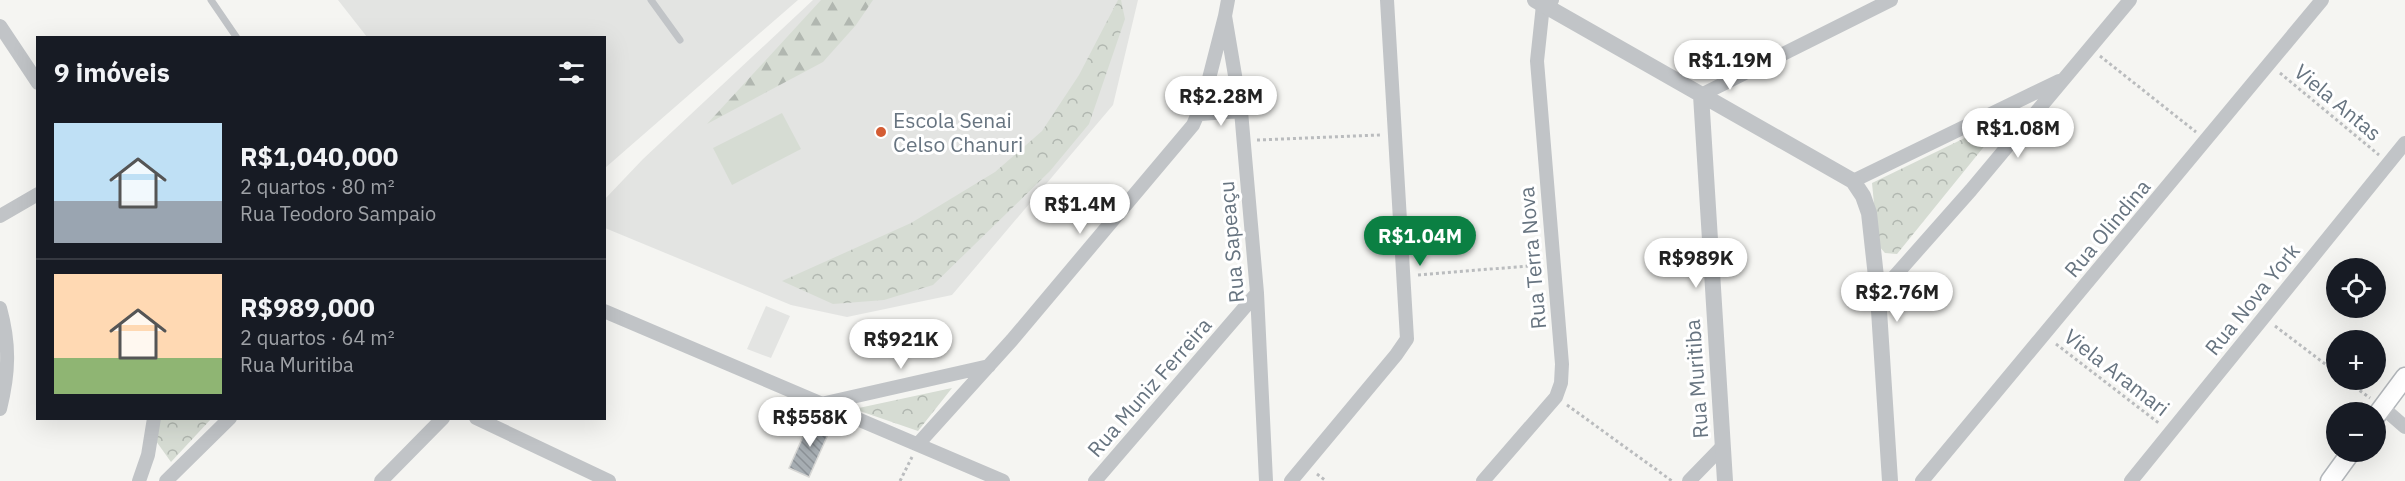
<!DOCTYPE html>
<html lang="pt">
<head>
<meta charset="utf-8">
<style>
	:root { --surface:#171b24; --page:#20242c; --text:#f1f3f6; --muted:#9ea1a6; --line:#363941; --accent:#0b8043 }
	body { margin:0; font-family:"IBM Plex Sans",sans-serif; background:var(--page); color:var(--text); height:100vh; display:flex; flex-direction:column; font-size:22px; white-space:nowrap }
	* { box-sizing:border-box; margin:0 }
	p { font-size:20px; color:var(--muted) }
	.icon { flex:none; width:33px; height:33px; fill:none; stroke:currentColor; stroke-width:2; stroke-linecap:round; stroke-linejoin:round }
	.map { position:relative; flex:1; overflow:hidden }
	.details { position:absolute; left:36px; top:36px; width:570px; height:384px; display:flex; flex-direction:column; background:var(--surface); border-radius:0px; box-shadow:0 6px 24px #0002 }
	.details>* { flex:none }
	.tools { position:absolute; left:2326px; top:258px; display:grid; gap:12px }
	.tools a { display:grid; place-items:center; width:60px; height:60px; border-radius:50%; background:var(--surface); box-shadow:0 6px 24px #0002; font-size:30px }
	.price { position:absolute; translate:-50% -51px; padding:0 14px; border-radius:21px; background:#fff; color:#222; font-size:20px; line-height:39px; filter:drop-shadow(0 2px 3px #0008) }
	.price::after { content:''; position:absolute; left:50%; top:36px; width:18px; height:14px; margin-left:-9px; background:inherit; clip-path:polygon(0 0,100% 0,50% 100%) }
	.price.selected { background:var(--accent); color:#fff }
	ul { padding:0; list-style:none }
	li { display:flex; align-items:center; gap:18px; height:150px; padding:0 18px }
	li+li { border-top:2px solid var(--line) }
	li span { display:grid; place-items:center; flex:none; width:168px; height:120px; border-radius:0px; color:#555 }
	li>.icon { margin-inline-start:auto }
	span .icon { width:72px; height:72px; fill:#fffc; stroke-width:1 }
	li b { font-size:26px }
	h2 { display:flex; justify-content:space-between; align-items:center; height:72px; padding:0 18px; font-size:26px }
	.map>svg:first-child { display:block }
	.built { fill:#e3e4e2 }
	.forest { fill:url(#forest-firs) }
	.park { fill:url(#park-crowns) }
	.garden { fill:#d6dcd3 }
	.building { fill:url(#building-back-hatch); stroke:#d6d6d4; stroke-width:1.5 }
	.lines { fill:none; stroke-linecap:round; stroke-linejoin:round }
	.secondary-casing { stroke:#b3b7bb; stroke-width:21 }
	.path { stroke:#babcbe; stroke-width:3; stroke-dasharray:3 3; stroke-linecap:butt }
	.service { stroke:#c1c4c7; stroke-width:7 }
	.minor { stroke:#c1c4c7; stroke-width:14 }
	.tertiary { stroke:#c1c4c7; stroke-width:16 }
	.secondary { stroke:#fff; stroke-width:18 }
	.poi-dot { fill:#d45c33; stroke:#fff; stroke-width:2 }
	.labels { text-anchor:middle; dominant-baseline:central; stroke-width:6; stroke-linejoin:round; paint-order:stroke }
	.street-label { font-size:21px; fill:#677480; stroke:#fff }
	.poi-label { font-size:21px; fill:#677480; stroke:#fff; text-anchor:start }
</style>
</head>
<body>
<div class="map">
<svg width="2405" height="481" viewBox="0 0 2405 481">
	<defs>
		<pattern id="forest-firs" width="22" height="20" patternUnits="userSpaceOnUse" patternTransform="scale(1.5)"><rect width="22" height="20" fill="#d6dcd3"/><path d="M5 1l3.5 6h-7zM16 11l3.5 6h-7z" fill="#b1b7b0"/></pattern>
		<pattern id="park-crowns" width="20" height="18" patternUnits="userSpaceOnUse" patternTransform="scale(1.5)"><rect width="20" height="18" fill="#d6dcd3"/><path d="M2 6a3 3 0 1 1 6 0M12 15a3 3 0 1 1 6 0" fill="none" stroke="#b1b7b0"/></pattern>
		<pattern id="building-back-hatch" width="6" height="6" patternUnits="userSpaceOnUse" patternTransform="scale(1.5)"><rect width="6" height="6" fill="#a6adb2"/><path d="M-1 5l2 2M0 0l6 6M5-1l2 2" fill="none" stroke="#8b9196"/></pattern>
	</defs>
	<rect width="100%" height="100%" fill="#f5f5f2"/>
	<path class="built" d="M 338,0 L 798,0 L 605,168 L 604,38 L 367,37 Z
		M 813,0 L 1138,0 L 1113,105 L 952,295 L 847,317 L 791,305 L 605,228 L 604,200 L 643,159 Z
		M 766,306 L 790,316 L 771,358 L 747,349 Z"/>
	<path class="forest" d="M 821,0 L 873,0 L 856,25 L 823,62 L 707,124 Z"/>
	<path class="park" d="M 1118,0 L 1121,0 L 1125,19 L 1089,124 L 1050,171 L 933,285 L 884,300 L 833,304 L 782,281 L 911,223 L 995,172 L 1042,131 L 1079,75 Z
		M 2008,117 L 1897,254 L 1885,253 L 1878,245 L 1872,183 Z
		M 952,388 L 918,431 L 854,409 Z
		M 160,419 L 211,419 L 171,462 L 156,441 Z"/>
	<path class="garden" d="M 782,113 L 801,149 L 732,185 L 713,148 Z"/>
	<path class="building" d="M 817,419 L 830,430 L 809,477 L 789,468 L 809,423 L 816,425 Z"/>
	<g class="lines">
		<g class="secondary-casing">
			<path id="secondary" d="M 2376,416 L 2405,377
				M 2330,481 L 2351,452"/>
		</g>
		<path class="path" d="M 2100,56 L 2196,132
			M 2280,73 L 2379,155
			M 1257,140 L 1380,135
			M 1418,275 L 1540,265
			M 2275,326 L 2337,373
			M 2056,344 L 2160,424
			M 2345,380 L 2370,398
			M 1567,405 L 1672,481
			M 1317,474 L 1326,481
			M 900,481 L 912,457"/>
		<path class="service" d="M 211,0 L 237,38
			M 651,0 L 680,40"/>
		<path class="minor" d="M 1228,0 L 1225,16 L 1241,111 L 1257,293 L 1266,481
			M 0,26 L 38,83
			M 1701,95 L 1891,0
			M 1200,114 L 1241,111
			M 1853,181 L 2059,81
			M 0,216 L 38,194
			M 1878,295 L 1971,190 L 2130,0
			M 0,308 C 10,344 9,373 0,409
			M 604,311 L 1003,481
			M 821,404 L 989,366
			M 2382,407 L 2405,427
			M 476,418 L 609,481
			M 918,444 L 1012,340 L 1193,125 L 1203,102 L 1225,16
			M 139,481 L 148,455 L 154,418
			M 166,481 L 230,418
			M 381,481 L 443,418
			M 1095,481 L 1257,293
			M 1291,481 L 1396,355 L 1407,339 L 1387,0
			M 1483,481 L 1556,397 L 1561,383 L 1562,364 L 1537,61 L 1543,5 L 1552,0
			M 1689,481 L 1723,446
			M 1922,481 L 2322,0
			M 2131,481 L 2405,143"/>
		<path class="tertiary" d="M 1535,0 L 1853,181 L 1863,196 L 1869,213 L 1878,295 L 1890,481
			M 1701,95 L 1725,481"/>
		<use href="#secondary" class="secondary"/>
	</g>
	<circle class="poi-dot" cx="881" cy="132" r="6"/>
	<g class="labels">
		<g class="street-label">
			<text transform="translate(2338 102) rotate(40)">Viela Antas</text>
			<text transform="translate(2107 228) rotate(-50)">Rua Olindina</text>
			<text transform="translate(1231 242) rotate(-95)">Rua Sapeaçu</text>
			<text transform="translate(1532 258) rotate(-95)">Rua Terra Nova</text>
			<text transform="translate(2252 299) rotate(-51)">Rua Nova York</text>
			<text transform="translate(2117 372) rotate(38)">Viela Aramari</text>
			<text transform="translate(1696 379) rotate(-94)">Rua Muritiba</text>
			<text transform="translate(1149 387) rotate(-49)">Rua Muniz Ferreira</text>
		</g>
		<g class="poi-label">
			<text x="893" y="120">Escola Senai<tspan x="893" dy="24">Celso Chanuri</tspan></text>
		</g>
	</g>
</svg>
<div class="tools">
<a><svg class="icon" aria-label="locate" viewBox="0 0 24 24"><circle cx="12" cy="12" r="6"/><path d="M12 2v4M12 18v4M2 12h4M18 12h4"/></svg></a>
<a>+</a>
<a>−</a>
</div>
<b class="price" style="left:1730px;top:91px">R$1.19M</b>
<b class="price" style="left:1221px;top:127px">R$2.28M</b>
<b class="price" style="left:2018px;top:159px">R$1.08M</b>
<b class="price" style="left:1080px;top:235px">R$1.4M</b>
<b class="price selected" style="left:1420px;top:267px">R$1.04M</b>
<b class="price" style="left:1696px;top:289px">R$989K</b>
<b class="price" style="left:1897px;top:323px">R$2.76M</b>
<b class="price" style="left:901px;top:370px">R$921K</b>
<b class="price" style="left:810px;top:448px">R$558K</b>
<section class="details">
<h2>9 imóveis<svg class="icon" aria-label="filters" viewBox="0 0 24 24"><path d="M4 7h16M4 17h16"/><circle cx="9" cy="7" r="2"/><circle cx="15" cy="17" r="2"/></svg></h2>
<ul>
<li><span style="background:linear-gradient(#bfe0f5 65%,#9aa5b1 0)"><svg class="icon" aria-label="home" viewBox="0 0 24 24"><path d="M3 11l9-7 9 7M6 9v11h12V9"/></svg></span><div><b>R$1,040,000</b><p>2 quartos · 80 m²</p><p>Rua Teodoro Sampaio</p></div></li>
<li><span style="background:linear-gradient(#ffd9b3 70%,#8fb573 0)"><svg class="icon" aria-label="home" viewBox="0 0 24 24"><path d="M3 11l9-7 9 7M6 9v11h12V9"/></svg></span><div><b>R$989,000</b><p>2 quartos · 64 m²</p><p>Rua Muritiba</p></div></li>
</ul>
</section>
</div>
</body>
</html>
